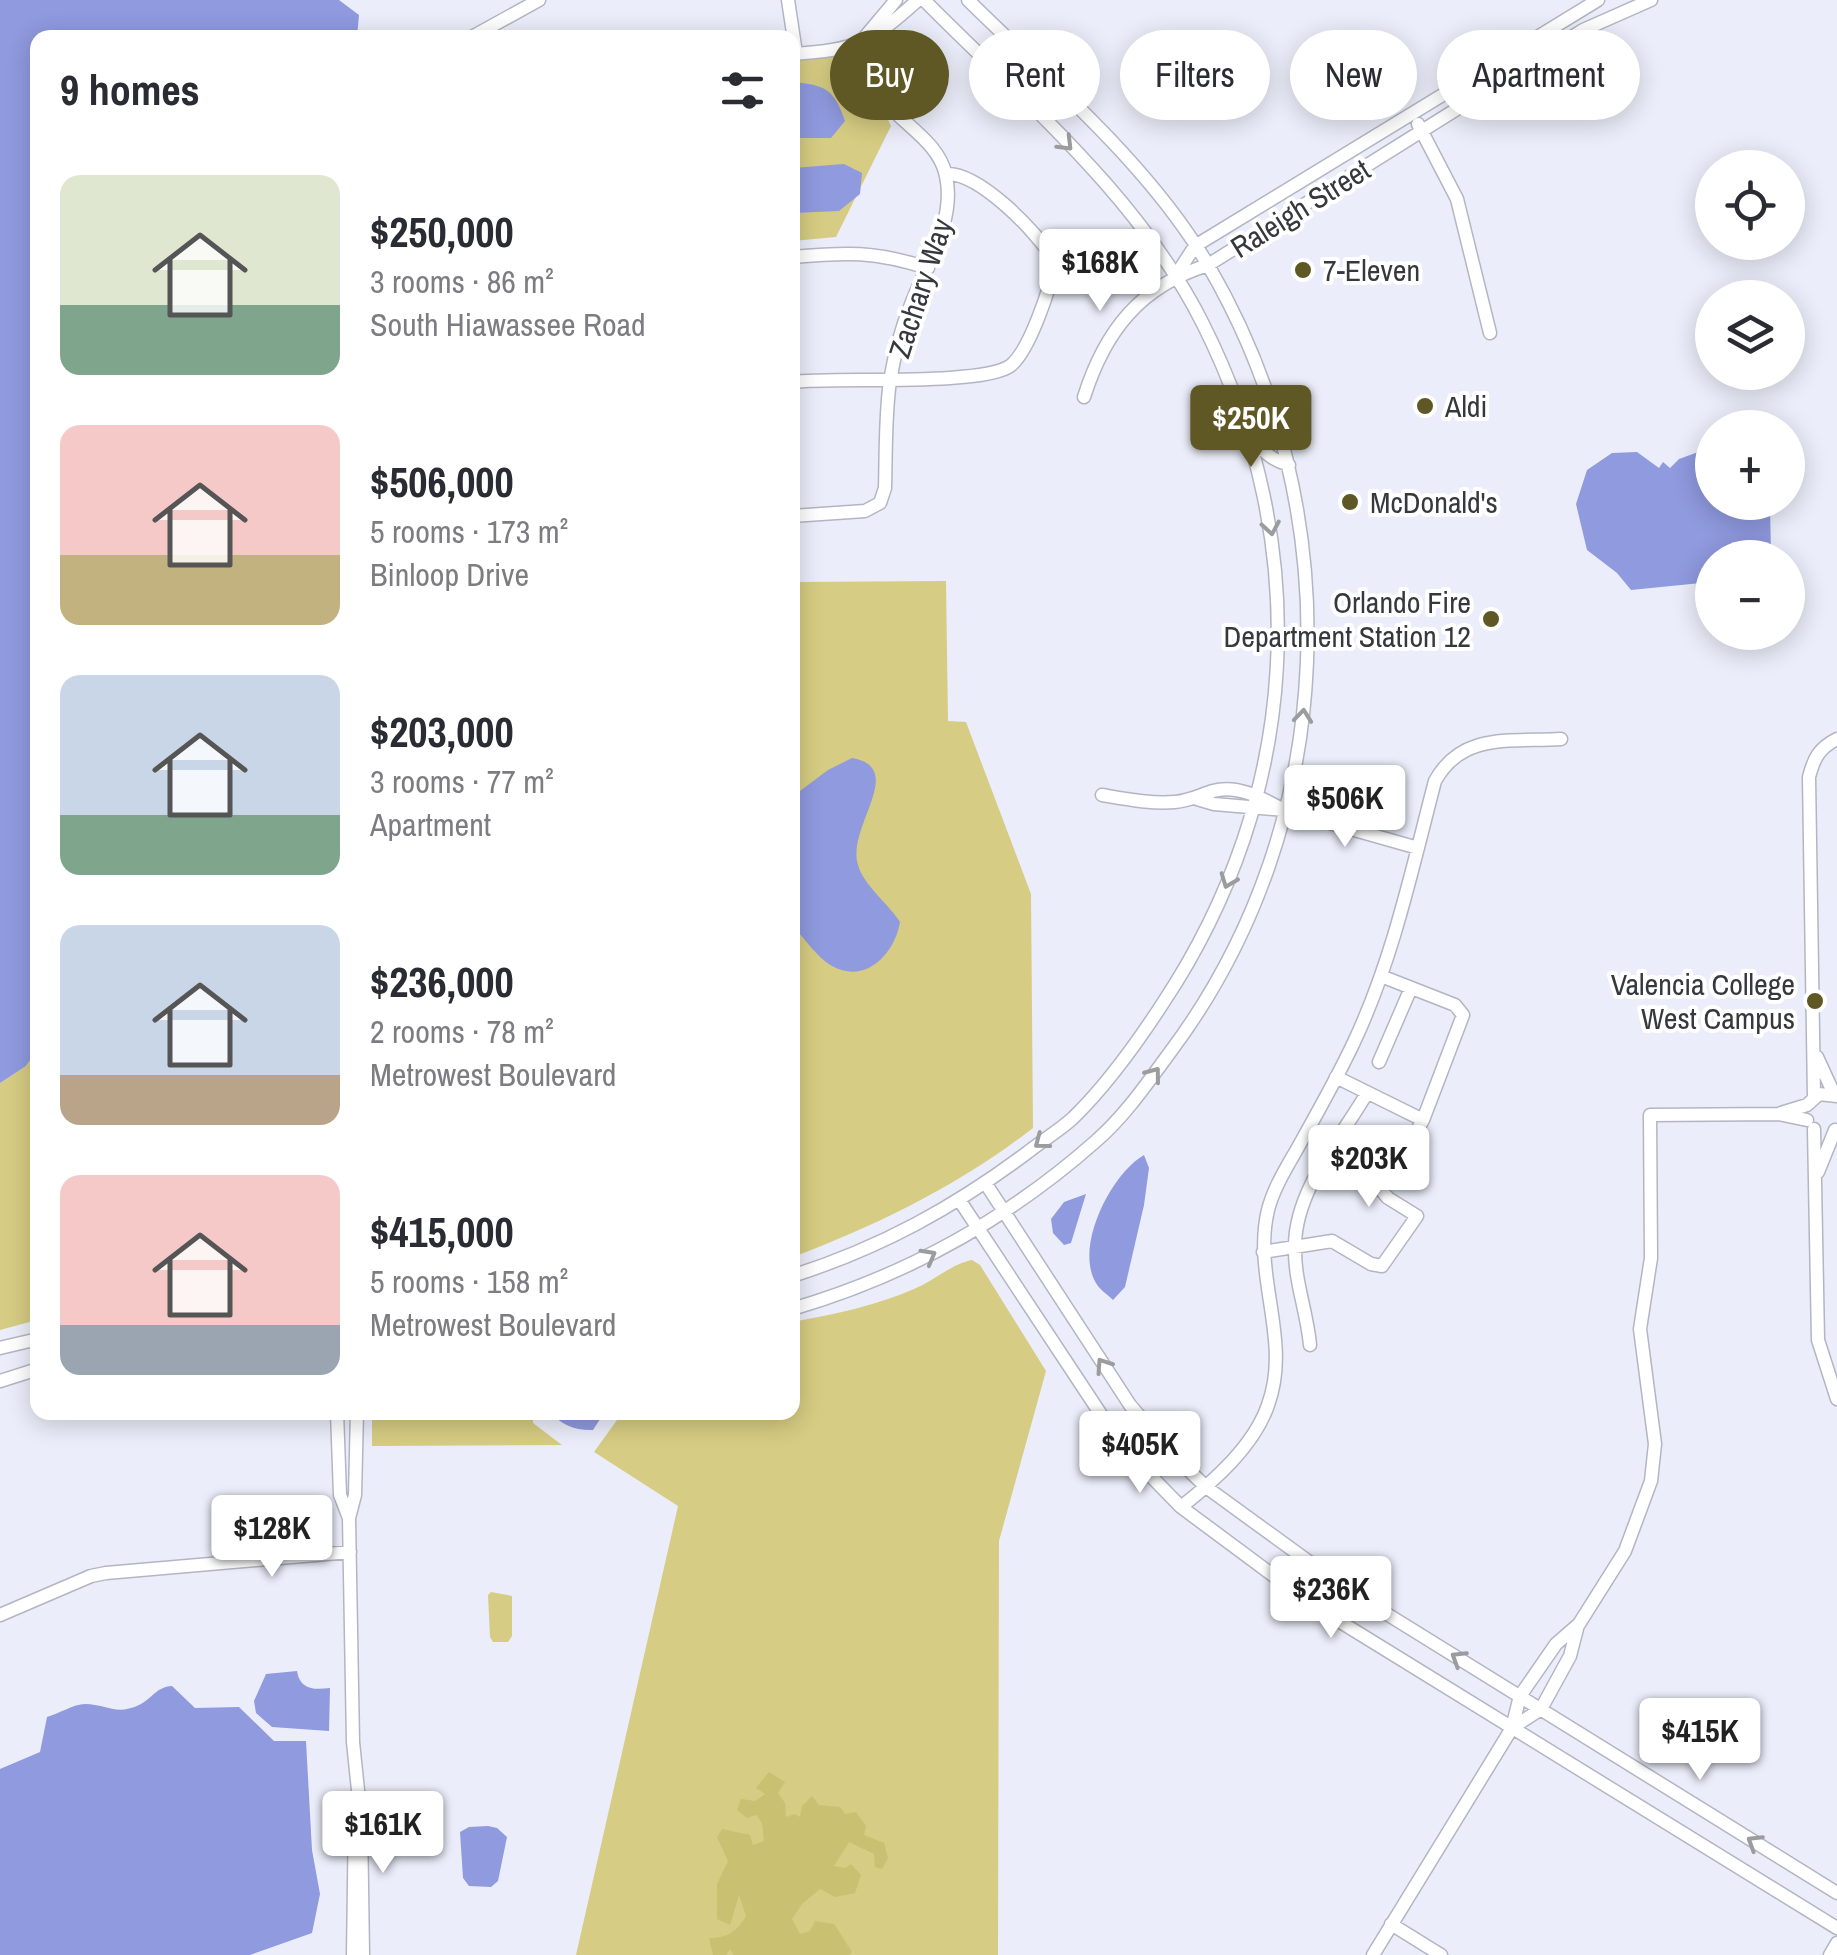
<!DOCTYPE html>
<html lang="en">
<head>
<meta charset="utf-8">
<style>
	:root { --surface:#fff; --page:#f7f7f7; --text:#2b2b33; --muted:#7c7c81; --accent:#5f5824 }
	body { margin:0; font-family:"Archivo Narrow",sans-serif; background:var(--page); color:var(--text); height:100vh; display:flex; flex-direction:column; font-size:38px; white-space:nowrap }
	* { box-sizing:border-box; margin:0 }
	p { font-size:32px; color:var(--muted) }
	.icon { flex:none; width:55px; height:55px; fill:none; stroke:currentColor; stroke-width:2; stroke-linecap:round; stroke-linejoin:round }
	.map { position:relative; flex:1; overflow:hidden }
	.drawer { position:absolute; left:30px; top:30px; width:770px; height:1390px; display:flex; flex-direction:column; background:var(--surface); border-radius:20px; box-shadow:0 5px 25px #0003 }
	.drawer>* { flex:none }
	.banner { position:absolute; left:830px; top:30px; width:855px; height:90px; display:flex; gap:20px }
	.controls { position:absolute; left:1695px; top:150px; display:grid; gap:20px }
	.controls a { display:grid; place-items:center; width:110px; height:110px; border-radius:50%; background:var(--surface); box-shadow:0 5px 25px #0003; font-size:50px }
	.price { position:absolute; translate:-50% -85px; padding:0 22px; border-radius:10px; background:#fff; color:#222; font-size:32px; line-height:65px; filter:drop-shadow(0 2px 5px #0008) }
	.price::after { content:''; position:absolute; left:50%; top:60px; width:30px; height:22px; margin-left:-15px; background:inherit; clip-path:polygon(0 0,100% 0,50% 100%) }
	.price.on { background:var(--accent); color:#fff }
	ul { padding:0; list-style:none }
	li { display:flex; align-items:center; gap:30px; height:250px; padding:0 30px }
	li span { display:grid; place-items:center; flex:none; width:280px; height:200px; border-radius:20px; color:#555 }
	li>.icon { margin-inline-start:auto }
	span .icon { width:120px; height:120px; fill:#fffc; stroke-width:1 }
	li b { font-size:42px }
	h2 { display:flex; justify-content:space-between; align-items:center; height:120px; padding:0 30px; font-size:42px }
	.chip { padding:0 35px; border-radius:45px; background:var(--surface); box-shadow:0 5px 25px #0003; font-size:35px; line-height:90px }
	.chip.on { background:var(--accent); color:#fff }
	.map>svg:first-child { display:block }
	.green { fill:#d6cc83 }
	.forest { fill:#cac071 }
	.water { fill:#8f9adf }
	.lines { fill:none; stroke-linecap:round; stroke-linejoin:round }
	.minor-casing { stroke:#b3b6c2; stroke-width:15 }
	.minor { stroke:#fff; stroke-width:12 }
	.oneway { stroke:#9b9c9e }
	.poi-dot { fill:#5f5824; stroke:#fff; stroke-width:4 }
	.labels { text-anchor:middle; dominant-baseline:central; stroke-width:8; stroke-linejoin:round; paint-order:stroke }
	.street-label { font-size:30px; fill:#37383d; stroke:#fff }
	.poi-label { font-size:30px; fill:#37383d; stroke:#fff; text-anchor:start }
</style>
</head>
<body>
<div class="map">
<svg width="1837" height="1955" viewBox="0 0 1837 1955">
	<rect width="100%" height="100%" fill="#ebeefa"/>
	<path class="green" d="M 792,49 L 858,55 L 891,126 L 836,237 L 793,241 Z
		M 946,581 L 948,721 L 966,722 L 1031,894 L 1033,1128 C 959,1185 880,1224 793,1257 L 793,582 Z
		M 37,1049 L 37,1320 L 0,1330 L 0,1083 L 26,1066 Z
		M 972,1260 L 980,1265 L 1046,1371 L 999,1541 L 998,1955 L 576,1955 L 678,1506 L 594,1452 L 622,1413 L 792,1412 L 793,1340 L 797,1339 L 797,1321 C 837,1314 877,1305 914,1289 C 934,1281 951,1264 972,1260 Z
		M 372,1412 L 533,1413 L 533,1423 L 562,1445 L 372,1446 Z
		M 491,1592 L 512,1596 L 512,1636 L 508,1642 L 493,1642 L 490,1637 L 488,1595 Z"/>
	<path class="forest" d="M 769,1772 L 785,1782 L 778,1793 L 785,1803 L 786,1817 L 795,1814 L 800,1817 L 802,1806 L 812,1796 L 819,1805 L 840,1807 L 845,1814 L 856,1812 L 866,1826 L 864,1835 L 884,1843 L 888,1858 L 882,1869 L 875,1867 L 874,1854 L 849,1842 L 834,1866 L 845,1868 L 851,1864 L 861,1875 L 855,1893 L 835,1897 L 820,1889 L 802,1904 L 792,1919 L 800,1934 L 810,1931 L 815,1921 L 834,1924 L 852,1952 L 849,1955 L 734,1955 L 730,1949 L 726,1955 L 713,1955 L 709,1938 C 728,1938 736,1932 746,1916 L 739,1895 L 730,1925 L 717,1919 L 717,1884 L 728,1861 L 717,1837 L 722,1829 L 750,1835 L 753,1845 L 764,1841 L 762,1823 L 756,1815 L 747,1818 L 737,1810 L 741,1799 L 755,1801 L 765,1794 L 756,1788 Z"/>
	<path class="water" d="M 0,0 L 339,0 L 359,15 L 357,37 L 38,38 L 38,1049 L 26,1066 L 0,1083 Z
		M 792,82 C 826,85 834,89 845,121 L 831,138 L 793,138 Z
		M 844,164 L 862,173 L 860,194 L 839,211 L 793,213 L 793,168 Z
		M 1712,447 L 1712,502 L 1770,503 L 1771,557 L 1712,558 L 1712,587 L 1701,583 L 1631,590 L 1617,573 L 1587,550 L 1576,504 L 1587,470 L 1612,453 L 1637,452 L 1659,468 L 1663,462 L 1670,468 L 1679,459 Z
		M 852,758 C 908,768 846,827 858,865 C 864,886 888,903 900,922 C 895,953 866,985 832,966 C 816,957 806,939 793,927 L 792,797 L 828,770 Z
		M 1144,1155 L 1149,1168 L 1144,1205 L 1125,1287 L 1113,1300 C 1108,1295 1099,1289 1096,1283 C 1074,1247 1111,1174 1144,1155 Z
		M 1086,1194 L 1071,1243 L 1064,1245 L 1053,1233 L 1051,1219 L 1064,1202 Z
		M 551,1413 L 604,1413 L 593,1430 C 577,1431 561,1425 551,1413 Z
		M 297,1671 C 300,1690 315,1690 330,1688 L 329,1731 L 272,1727 L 256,1713 L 254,1701 L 266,1674 Z
		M 172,1686 L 195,1708 L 239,1707 L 274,1741 L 306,1741 L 312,1850 L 320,1894 L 312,1933 L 250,1955 L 0,1955 L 0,1769 L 40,1752 L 47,1717 C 58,1714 74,1704 85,1704 C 106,1704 116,1716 139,1705 C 153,1698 156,1687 172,1686 Z
		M 488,1826 L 497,1828 L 507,1837 L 498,1881 L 491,1887 L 469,1886 L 463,1878 L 460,1832 L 469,1827 Z"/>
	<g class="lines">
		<g class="minor-casing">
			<path id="minor" d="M 788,0 L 796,53
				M 470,38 L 539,0
				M 864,38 L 896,0
				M 792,54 C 857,50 870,43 918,0
				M 1418,124 L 1457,199 L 1490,333
				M 792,257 C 848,252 874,251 928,268
				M 1176,275 L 1195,246 L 1598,0
				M 792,382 C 836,377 981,386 1010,366 C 1029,352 1053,283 1054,260 C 1037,232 979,172 946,174
				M 1084,397 C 1105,331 1140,286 1208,265 L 1583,30 L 1651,0
				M 1253,438 C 1263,452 1272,460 1289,465
				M 792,516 L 865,511 L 880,503 L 885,488 C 886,453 885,416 890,381 C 894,357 901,329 910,307 C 925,266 956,222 946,176 C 940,145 909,128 889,106 C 875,89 867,65 859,44
				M 1102,795 C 1126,799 1151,804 1175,802 C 1189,801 1200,795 1213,791 C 1237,784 1262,798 1282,809
				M 1197,799 L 1214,804 L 1284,810 L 1418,848
				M 1381,976 L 1455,1005 L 1463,1015 L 1423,1120
				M 1817,1057 L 1834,1094
				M 1379,1062 L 1411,988
				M 1814,1097 L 1809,777 C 1814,758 1819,748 1837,739
				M 1781,1113 L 1807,1105 L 1819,1094 L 1837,1096
				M 1814,1129 L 1818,1340 L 1837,1399
				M 1818,1172 L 1835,1130
				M 986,1184 L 1130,1405 L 1170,1452 L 1206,1487 L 1345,1588 L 1837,1893
				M 960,1201 L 1102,1416 L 1141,1466 L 1181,1507 L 1313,1605 L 1837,1928
				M 1263,1252 L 1332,1241 L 1371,1264 L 1382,1266 L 1417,1216 L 1388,1198 L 1382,1191 L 1423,1120 L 1336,1077
				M 792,1276 C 880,1248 955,1207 1028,1152 C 1043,1140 1060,1130 1073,1118 C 1108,1084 1137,1043 1163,1003 C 1301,795 1315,547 1203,324 C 1139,196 1023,100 924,0
				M 792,1309 C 905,1276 1008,1219 1096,1141 C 1125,1116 1148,1082 1171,1051 C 1341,823 1351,510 1208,265 C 1151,167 1049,80 968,0
				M 1310,1345 C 1307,1311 1294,1281 1295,1246 C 1295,1191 1340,1139 1367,1093
				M 0,1348 L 38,1339
				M 0,1381 L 38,1369
				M 337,1412 L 340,1495 L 349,1518
				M 357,1412 L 355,1495 L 349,1518 L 353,1742 L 361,1819 L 363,1955
				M 1181,1507 C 1214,1481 1254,1446 1268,1405 C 1292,1340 1252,1276 1268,1210 C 1274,1186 1289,1164 1301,1142 C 1319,1110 1338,1076 1354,1042 C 1393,959 1412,869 1435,781 C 1462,732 1511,742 1561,739
				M 0,1615 L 91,1576 L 106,1573 L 350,1552
				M 1512,1728 L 1541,1709 L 1570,1656 L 1578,1625
				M 1391,1924 L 1441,1955
				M 353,1955 L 355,1812
				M 1373,1955 L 1512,1728 L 1520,1696 L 1556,1644 L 1579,1624 L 1625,1551 L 1651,1481 L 1655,1444 L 1640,1329 L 1651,1258 L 1650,1115 L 1779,1114 L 1807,1120
				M 1830,1955 L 1837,1943"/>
		</g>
		<use href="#minor" class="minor"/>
	</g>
	<defs><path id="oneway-chevron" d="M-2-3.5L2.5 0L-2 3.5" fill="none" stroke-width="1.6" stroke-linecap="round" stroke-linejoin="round" transform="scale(2.5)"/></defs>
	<g class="oneway">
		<use href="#oneway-chevron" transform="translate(1066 144) rotate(45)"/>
		<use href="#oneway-chevron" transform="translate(1271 528) rotate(80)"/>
		<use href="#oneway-chevron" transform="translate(1303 716) rotate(-84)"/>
		<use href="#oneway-chevron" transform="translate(1228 881) rotate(111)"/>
		<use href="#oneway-chevron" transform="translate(1154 1074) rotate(-53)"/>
		<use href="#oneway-chevron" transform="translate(1041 1142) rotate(143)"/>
		<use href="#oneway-chevron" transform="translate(929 1256) rotate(-29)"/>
		<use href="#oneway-chevron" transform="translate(1103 1365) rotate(-124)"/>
		<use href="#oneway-chevron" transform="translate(1458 1658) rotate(-148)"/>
		<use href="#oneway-chevron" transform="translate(1754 1842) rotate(-148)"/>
	</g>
	<g class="poi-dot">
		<circle cx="1303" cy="270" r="10"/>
		<circle cx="1425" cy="406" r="10"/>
		<circle cx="1350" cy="502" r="10"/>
		<circle cx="1491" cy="619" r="10"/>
		<circle cx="1815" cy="1001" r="10"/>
	</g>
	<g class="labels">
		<g class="street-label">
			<text transform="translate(1300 208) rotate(-32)">Raleigh Street</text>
			<text transform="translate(920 288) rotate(-72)">Zachary Way</text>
		</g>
		<g class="poi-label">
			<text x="1323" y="270">7-Eleven</text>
			<text x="1445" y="406">Aldi</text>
			<text x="1370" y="502">McDonald's</text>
			<text x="1471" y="602" text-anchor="end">Orlando Fire<tspan x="1471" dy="34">Department Station 12</tspan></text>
			<text x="1795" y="984" text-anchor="end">Valencia College<tspan x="1795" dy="34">West Campus</tspan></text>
		</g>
	</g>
</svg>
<div class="controls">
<a><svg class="icon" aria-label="locate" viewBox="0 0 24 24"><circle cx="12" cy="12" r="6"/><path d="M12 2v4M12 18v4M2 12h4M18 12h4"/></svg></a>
<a><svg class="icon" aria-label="layers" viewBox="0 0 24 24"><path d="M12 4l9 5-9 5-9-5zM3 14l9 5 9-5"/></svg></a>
<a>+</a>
<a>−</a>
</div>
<b class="price" style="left:1100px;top:314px">$168K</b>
<b class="price on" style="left:1251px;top:470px">$250K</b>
<b class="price" style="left:1345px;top:850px">$506K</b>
<b class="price" style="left:1369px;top:1210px">$203K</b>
<b class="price" style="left:1140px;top:1496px">$405K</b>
<b class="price" style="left:272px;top:1580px">$128K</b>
<b class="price" style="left:1331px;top:1641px">$236K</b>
<b class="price" style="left:1700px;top:1783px">$415K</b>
<b class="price" style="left:383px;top:1876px">$161K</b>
<div class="banner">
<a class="chip on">Buy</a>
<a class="chip">Rent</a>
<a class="chip">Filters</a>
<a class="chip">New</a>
<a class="chip">Apartment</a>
</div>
<section class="drawer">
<h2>9 homes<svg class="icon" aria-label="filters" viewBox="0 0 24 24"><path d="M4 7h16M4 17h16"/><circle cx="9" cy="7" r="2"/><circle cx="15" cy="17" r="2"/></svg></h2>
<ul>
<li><span style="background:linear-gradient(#dfe7d0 65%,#7fa58c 0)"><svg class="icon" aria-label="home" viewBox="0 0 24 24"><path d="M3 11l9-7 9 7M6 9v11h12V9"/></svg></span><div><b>$250,000</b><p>3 rooms · 86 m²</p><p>South Hiawassee Road</p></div></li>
<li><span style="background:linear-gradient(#f6c9c9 65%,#c2b280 0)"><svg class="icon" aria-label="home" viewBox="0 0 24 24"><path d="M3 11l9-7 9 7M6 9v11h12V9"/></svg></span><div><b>$506,000</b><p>5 rooms · 173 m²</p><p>Binloop Drive</p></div></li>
<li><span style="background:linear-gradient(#c9d6e8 70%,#7fa58c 0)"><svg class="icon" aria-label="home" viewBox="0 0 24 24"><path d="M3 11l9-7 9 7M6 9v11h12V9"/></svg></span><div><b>$203,000</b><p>3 rooms · 77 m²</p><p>Apartment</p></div></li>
<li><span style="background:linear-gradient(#c9d6e8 75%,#b9a48a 0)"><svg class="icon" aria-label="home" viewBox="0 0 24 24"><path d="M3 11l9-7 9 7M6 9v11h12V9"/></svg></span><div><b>$236,000</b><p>2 rooms · 78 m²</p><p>Metrowest Boulevard</p></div></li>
<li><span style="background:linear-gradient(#f6c9c9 75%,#9aa5b1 0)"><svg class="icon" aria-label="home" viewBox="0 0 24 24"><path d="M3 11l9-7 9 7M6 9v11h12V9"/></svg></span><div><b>$415,000</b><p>5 rooms · 158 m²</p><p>Metrowest Boulevard</p></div></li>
</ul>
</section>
</div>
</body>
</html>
